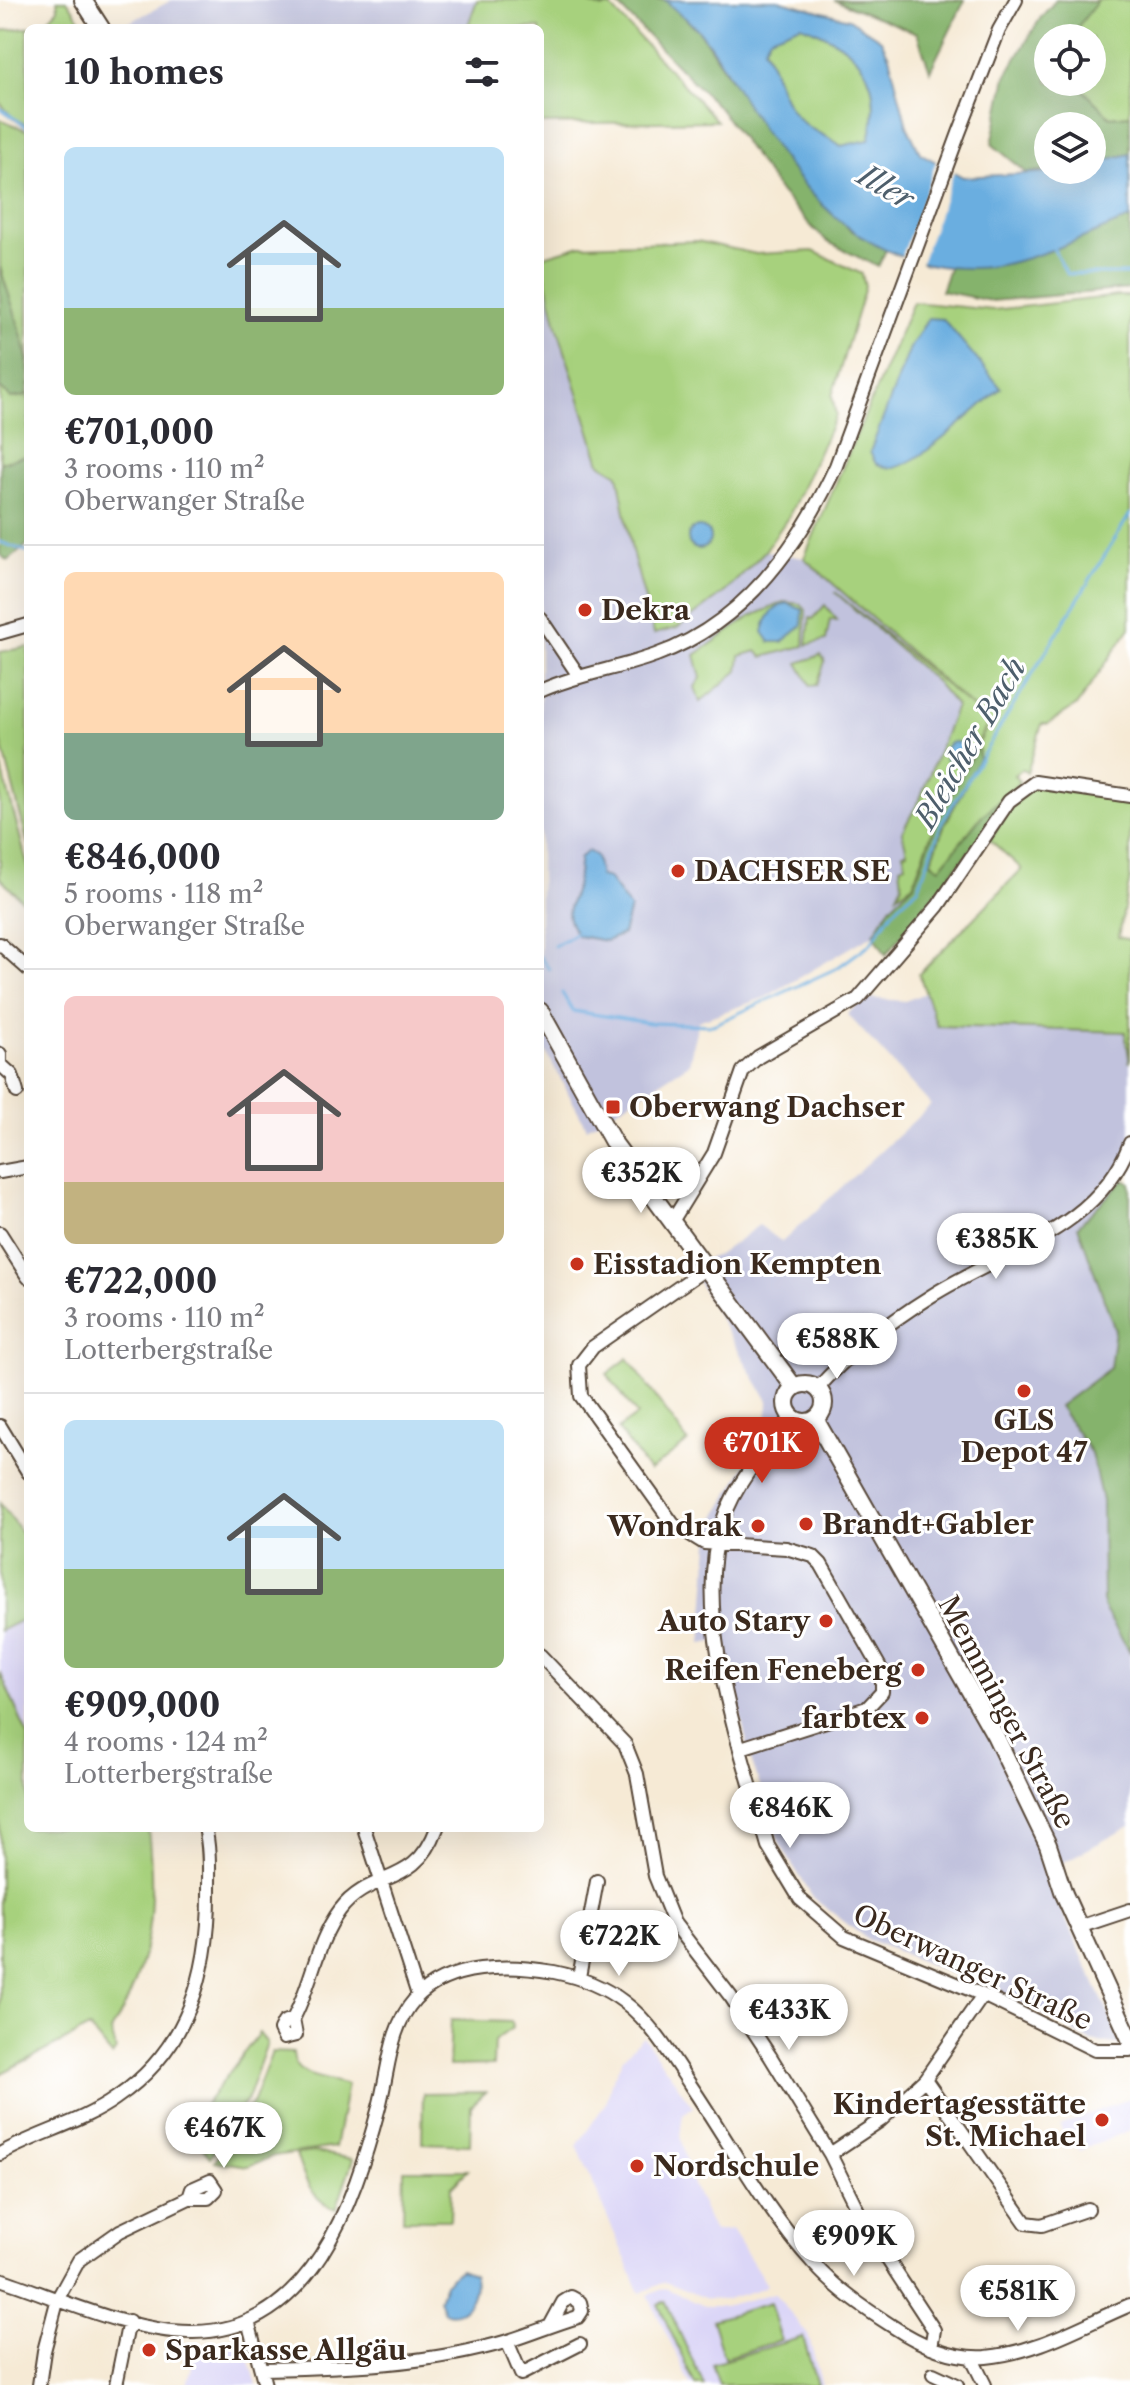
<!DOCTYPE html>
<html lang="en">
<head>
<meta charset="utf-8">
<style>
	:root { --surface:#fff; --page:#f7f7f7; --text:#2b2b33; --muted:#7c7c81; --line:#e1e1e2; --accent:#c8321e }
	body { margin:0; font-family:"Libre Caslon Text",serif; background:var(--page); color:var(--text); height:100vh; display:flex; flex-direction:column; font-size:30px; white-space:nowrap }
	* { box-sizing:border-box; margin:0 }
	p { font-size:26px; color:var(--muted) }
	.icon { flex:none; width:44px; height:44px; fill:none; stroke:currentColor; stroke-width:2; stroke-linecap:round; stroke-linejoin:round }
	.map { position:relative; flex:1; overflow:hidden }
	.details { position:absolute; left:24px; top:24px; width:520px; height:1808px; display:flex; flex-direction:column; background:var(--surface); border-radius:12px; box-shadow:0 8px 32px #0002 }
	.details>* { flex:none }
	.tools { position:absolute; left:1034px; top:24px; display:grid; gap:16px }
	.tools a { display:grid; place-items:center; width:72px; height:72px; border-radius:50%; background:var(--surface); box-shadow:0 8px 32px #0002; font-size:40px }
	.price { position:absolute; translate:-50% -68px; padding:0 18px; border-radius:28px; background:#fff; color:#222; font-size:26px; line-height:52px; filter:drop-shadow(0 2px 4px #0008) }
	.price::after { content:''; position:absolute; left:50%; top:48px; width:24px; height:18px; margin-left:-12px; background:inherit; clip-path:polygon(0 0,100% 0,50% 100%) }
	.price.current { background:var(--accent); color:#fff }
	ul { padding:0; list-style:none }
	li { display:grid; align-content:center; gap:16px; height:424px; padding:0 40px }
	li+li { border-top:2px solid var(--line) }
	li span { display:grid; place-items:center; height:248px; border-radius:12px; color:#555 }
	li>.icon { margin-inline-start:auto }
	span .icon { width:144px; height:144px; fill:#fffc; stroke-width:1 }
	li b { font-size:34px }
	h2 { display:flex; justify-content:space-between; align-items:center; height:96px; padding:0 40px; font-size:34px }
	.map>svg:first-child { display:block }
	.built { fill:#dbd6f7 }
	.industrial { fill:#c1c2dd }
	.green { fill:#a7d17d; stroke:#717e4e; stroke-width:2 }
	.forest { fill:#85b36c; stroke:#606e45; stroke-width:2 }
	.water { fill:#6aaee0; stroke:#526c7f; stroke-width:2; fill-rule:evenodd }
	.pier { fill:#f6ead5 }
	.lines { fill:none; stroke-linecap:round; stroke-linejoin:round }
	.stream { stroke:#6aaee0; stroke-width:3 }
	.minor-casing { stroke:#574739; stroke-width:16 }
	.major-casing { stroke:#574739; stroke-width:20 }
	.minor { stroke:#fff; stroke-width:12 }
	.major { stroke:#fff; stroke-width:16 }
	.poi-dot { fill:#c8321e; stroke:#fff; stroke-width:3 }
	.labels { text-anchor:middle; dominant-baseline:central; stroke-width:6; stroke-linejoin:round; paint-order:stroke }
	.poi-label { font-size:28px; font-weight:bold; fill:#3b2a1e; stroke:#fff; text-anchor:start }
	.street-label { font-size:28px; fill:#3b2a1e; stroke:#fff }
	.water-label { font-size:30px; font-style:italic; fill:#4e5f6c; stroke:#fff }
</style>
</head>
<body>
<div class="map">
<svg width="1130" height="2385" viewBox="0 0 1130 2385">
	<rect width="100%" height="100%" fill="#fff"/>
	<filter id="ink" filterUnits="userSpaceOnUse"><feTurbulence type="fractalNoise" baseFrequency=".0125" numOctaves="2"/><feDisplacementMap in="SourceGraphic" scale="16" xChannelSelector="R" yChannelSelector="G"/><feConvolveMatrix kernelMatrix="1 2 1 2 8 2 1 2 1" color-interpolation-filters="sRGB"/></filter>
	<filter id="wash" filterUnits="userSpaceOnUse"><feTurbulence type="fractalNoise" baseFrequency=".006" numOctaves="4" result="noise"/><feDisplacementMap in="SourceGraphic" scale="32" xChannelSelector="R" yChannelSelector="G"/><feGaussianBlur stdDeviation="1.8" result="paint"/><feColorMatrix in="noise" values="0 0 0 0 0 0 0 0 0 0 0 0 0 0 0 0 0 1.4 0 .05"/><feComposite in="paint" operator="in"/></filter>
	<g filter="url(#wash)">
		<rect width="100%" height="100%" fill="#f6ead5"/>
		<path class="built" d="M 28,1617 L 28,1736 L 0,1672 L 0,1631 Z
			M 643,2036 L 693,2107 L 683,2114 L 680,2136 L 693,2185 L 714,2232 L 732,2230 L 767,2285 L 763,2288 L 723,2300 L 707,2299 L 665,2282 L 640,2293 L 577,2146 L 607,2101 L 611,2083 L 623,2058 Z
			M 1130,2098 L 1130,2130 L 1079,2151 L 1074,2137 L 1066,2140 L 1060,2126 Z
			M 665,2288 L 704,2306 L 724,2306 L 774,2293 L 808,2335 L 822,2385 L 690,2385 L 648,2295 Z
			M 235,2340 L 246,2347 L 257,2385 L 187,2385 L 197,2347 Z"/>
		<path class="industrial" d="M 172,0 L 477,0 L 467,28 L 119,28 Z
			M 540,257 L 557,326 L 600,463 L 618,474 L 632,551 L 677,628 L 725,592 L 765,551 L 804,558 L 991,723 L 939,816 L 914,884 L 890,907 L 874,934 L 766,997 L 698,1021 L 689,1064 L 587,1128 L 540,1041 Z
			M 925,993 L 937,1026 L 1125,1032 L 1130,1063 L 1130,1166 L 1124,1180 L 1079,1226 L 1115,1330 L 1110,1368 L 1060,1406 L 1091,1453 L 1102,1501 L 1103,1607 L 1130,1652 L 1130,1826 L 1044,1873 L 1123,2045 L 1090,2041 L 1024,2004 L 867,1939 L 813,1898 L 780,1844 L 750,1757 L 724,1640 L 702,1644 L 710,1527 L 767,1428 L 768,1401 L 688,1265 L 718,1255 L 759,1225 L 782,1242 L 931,1105 L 847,1014 L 865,998 L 905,1001 Z"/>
		<path class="green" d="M 57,0 L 67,0 L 86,28 L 28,28 L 28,125 L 14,119 L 0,103 L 0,31 L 42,26 L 58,9 Z
			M 477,0 L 578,0 L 602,8 L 610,6 L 717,121 L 540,124 L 540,28 L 467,28 Z
			M 1095,0 L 1130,0 L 1130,115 L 1110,117 L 1075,82 L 1092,82 L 1092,38 L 1069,38 Z
			M 801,25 C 859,46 886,77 869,140 L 841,146 C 830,137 818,134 807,126 C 781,108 777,72 764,47 L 770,36 Z
			M 0,119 L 28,131 L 28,363 L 0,267 Z
			M 697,241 L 756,254 L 813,251 L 862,274 L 865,287 L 832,396 L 836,415 L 789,516 L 765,551 L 725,592 L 677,628 L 654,634 L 632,551 L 618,474 L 600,463 L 557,326 L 541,257 L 581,245 Z
			M 1118,296 L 1130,296 L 1130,628 L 1077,705 L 1048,724 L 1042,724 L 1027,773 L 1022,769 L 1014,775 L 1020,782 L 981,817 L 940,869 L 931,861 L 944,826 L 979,759 L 978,745 L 989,722 L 938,816 L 913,884 L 897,895 L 902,884 L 900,866 L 906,864 L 903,853 L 907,852 L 902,832 L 920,799 L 956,706 L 937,683 L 835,592 L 979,713 L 804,558 L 913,302 L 993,310 Z
			M 0,388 L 11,398 L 25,396 L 28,391 L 28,455 L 0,463 Z
			M 784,602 L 801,604 L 806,610 L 804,646 L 762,657 L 757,651 L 740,656 L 738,671 L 700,702 L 695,687 L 701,678 L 695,655 L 750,617 Z
			M 825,605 L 837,620 L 830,619 L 826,640 L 807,645 L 810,618 L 813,619 Z
			M 28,647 L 28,845 L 0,736 L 0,652 Z
			M 821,655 L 825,661 L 817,685 L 811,686 L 798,663 Z
			M 0,761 L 28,867 L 28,906 L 0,878 Z
			M 1034,786 L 1130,800 L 1130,879 L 1118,937 L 1130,940 L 1130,1063 L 1125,1032 L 937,1026 L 919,974 L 1022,869 L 990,840 L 1012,803 Z
			M 628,1358 L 688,1442 L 649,1471 L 618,1429 L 637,1415 L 607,1374 Z
			M 0,1503 L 28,1542 L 28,1617 L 0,1631 Z
			M 0,1672 L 28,1736 L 28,1828 L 148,1828 C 156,1905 152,1964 111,2031 L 116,2050 L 112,2056 L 89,2028 L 0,2074 Z
			M 451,2020 L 511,2022 L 512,2028 L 494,2041 L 493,2065 L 449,2066 Z
			M 259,2033 L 267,2043 L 247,2099 L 210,2157 L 175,2115 L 186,2104 L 199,2113 Z
			M 272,2052 L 293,2053 C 295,2080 325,2077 347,2085 L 335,2147 L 273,2156 L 248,2166 L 215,2161 L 253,2101 Z
			M 486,2092 L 471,2106 L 470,2145 L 422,2143 L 423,2093 Z
			M 315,2152 L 353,2159 L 336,2209 C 314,2203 302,2175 296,2154 Z
			M 404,2170 L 468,2170 L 451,2187 L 450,2220 L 403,2220 Z
			M 665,2301 L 704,2385 L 695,2385 L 658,2304 Z
			M 770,2303 L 781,2340 L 724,2358 L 712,2320 Z
			M 803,2337 L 817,2385 L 719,2385 L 712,2364 Z"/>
		<path class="forest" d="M 578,0 L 665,0 L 700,32 L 727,74 L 849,229 L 886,250 L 878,267 L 828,242 L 813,228 L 781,193 L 720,109 L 617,4 L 602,8 Z
			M 834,0 L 965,0 L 930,71 L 917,33 Z
			M 1056,0 L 1097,2 L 1069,38 L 1048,38 L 1048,82 L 1075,82 L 1110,117 L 1130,115 L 1130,154 L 1092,163 L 1092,126 L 1048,126 L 1048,170 L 1027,173 L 992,144 L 1006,76 L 1041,17 Z
			M 1130,218 L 1130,289 L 991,301 L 941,291 L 950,266 C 1012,272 1074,241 1130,218 Z
			M 0,267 C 8,295 40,373 25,396 L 11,398 L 0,388 Z
			M 28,455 L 28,544 L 8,561 L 0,555 L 0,463 Z
			M 978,745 L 979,759 L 944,826 L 931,862 L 940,868 L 981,817 L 1007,794 L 1012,803 L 990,840 L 983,834 L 886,955 L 874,934 L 890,907 L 914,884 L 939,816 Z
			M 1124,1180 L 1130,1183 L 1130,1652 L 1103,1607 L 1102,1501 L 1091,1453 L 1059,1406 L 1110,1368 L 1115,1330 L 1078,1226 Z"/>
		<path class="water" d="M 665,0 L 778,0 L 849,19 L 881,40 L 889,56 L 907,126 L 920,153 L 963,177 L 1092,170 L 1092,163 L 1130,154 L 1130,218 C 1087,236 1019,268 973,268 C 869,270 809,201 757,121 C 738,92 722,60 701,33 C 691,21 676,12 665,0 ZM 801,25 C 859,46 886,77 869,140 L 841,146 C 830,137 818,134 807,126 C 781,108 777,72 764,48 L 770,37 Z
			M 928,318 L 943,319 L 1001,388 C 978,408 922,462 894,468 C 888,469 881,465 876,464 L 870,452 L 910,348 Z
			M688 538a11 11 0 1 1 22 0a11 11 0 1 1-22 0Z
			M 787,603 L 803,610 L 802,626 L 782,642 L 770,642 L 763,632 C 766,618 772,608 787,603 Z
			M944 753a11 11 0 1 1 22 0a11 11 0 1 1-22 0Z
			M 588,851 L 596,856 L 600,876 L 608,878 L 630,908 L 623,934 L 606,941 L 578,936 C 563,917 568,909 575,889 C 579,880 578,867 580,857 Z
			M 460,2269 L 473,2274 C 480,2292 465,2321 444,2312 L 439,2299 L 445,2283 Z"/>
		<path class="pier" d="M 937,159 L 955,169 L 920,266 L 901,259 Z"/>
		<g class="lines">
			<path class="stream" d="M 0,108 L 28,128
				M 1053,248 L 1067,274 L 1130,274
				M 0,542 L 28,552
				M 554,946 L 576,933
				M 540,957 L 549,969
				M 562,993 L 573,1011 L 650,1023 L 713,1025 L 837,968 L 870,944 L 892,912 L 919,887 L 942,822 L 1130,514"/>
		</g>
	</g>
	<g filter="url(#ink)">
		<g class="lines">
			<g class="minor-casing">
				<path id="minor" d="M 540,618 L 579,676
					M 0,633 L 28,625
					M 540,691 C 577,674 618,669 656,655 C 743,624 799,546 836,466 L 959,133 L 999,30 L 1016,0
					M 0,944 L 28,969
					M 0,1054 L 0,1064 L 12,1075 L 17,1092
					M 0,1172 L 28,1167
					M 671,1223 L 714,1153 L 743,1071 L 758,1057 L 858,999 L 938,906 L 1009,801 L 1035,782 L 1130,796
					M 0,1233 L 28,1277
					M 705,1269 L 593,1347 L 579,1365 L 581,1396 L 673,1524 L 704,1543 L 786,1548 L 813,1556 L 821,1564 L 882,1671 L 882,1692 L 867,1708 L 741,1748
					M 817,1389 C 848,1354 891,1321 931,1296 C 1003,1250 1097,1231 1130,1143
					M 792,1417 C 765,1449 735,1483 722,1523 C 691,1616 743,1755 768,1846 L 800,1899 L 844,1937 L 983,1995 L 1095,2050 L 1130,2050
					M 0,1426 L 28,1472
					M 540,1655 L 625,1744 L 637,1774 L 655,1876 L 674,1923 L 731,1997 L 770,2056 L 830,2154 L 865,2225 L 934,2330 L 931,2347
					M 364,1828 L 418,1995
					M 1079,1927 L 1130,1910
					M 579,1977 L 597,1881
					M 293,2019 L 296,2035 L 284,2038 L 280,2030 L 284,2022 L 293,2019 C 312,1984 316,1942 340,1910 C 371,1869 415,1889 437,1828
					M 925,2079 L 1026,2223 L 1042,2225 L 1088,2209
					M 0,2154 C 37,2133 81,2123 116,2098 C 188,2049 210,1973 209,1889 C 209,1869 210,1848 205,1828
					M 830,2154 L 881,2120 L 925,2079 L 983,1995
					M 0,2279 C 58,2298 132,2333 193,2332 C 311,2332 354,2202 379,2107 C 389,2071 389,2028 415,1999 C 448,1963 510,1964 554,1972 C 579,1977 603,1986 624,2002 C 652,2023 672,2057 691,2086 C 731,2145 766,2211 814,2264 C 836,2289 864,2308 892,2326 C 919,2344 953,2359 986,2357 C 1039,2352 1082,2325 1130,2305
					M 248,2321 L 265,2385
					M 507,2341 L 521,2374 L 580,2344
					M 971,2357 L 985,2385
					M 263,2369 C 345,2367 429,2365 508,2341 C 531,2334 554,2324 578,2317 L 582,2311 L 580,2302 L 571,2297 L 563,2302 L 550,2326
					M 933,2374 L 957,2385
					M 39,2385 L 44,2351 L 58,2298 L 79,2260 L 120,2231 L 189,2198 L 208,2198 L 216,2190 L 210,2181 L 192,2189 L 189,2198
					M 116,2385 L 129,2321"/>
			</g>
			<g class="major-casing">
				<path id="major" d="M 83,0 L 101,28
					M 540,1011 L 613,1142 L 794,1387
					M786 1403a19 19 0 1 1 38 0a19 19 0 1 1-38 0Z
					M 815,1419 L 995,1735 L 1048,1845 L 1064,1894 L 1130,2039"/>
			</g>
			<use href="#minor" class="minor"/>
			<use href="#major" class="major"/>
		</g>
	</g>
	<g class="poi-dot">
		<circle cx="585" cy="610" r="8"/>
		<circle cx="678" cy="871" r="8"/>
		<rect x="605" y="1099" width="16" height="16" rx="4"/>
		<circle cx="577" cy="1264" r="8"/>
		<circle cx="1024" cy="1391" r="8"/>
		<circle cx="806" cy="1524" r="8"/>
		<circle cx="758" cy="1526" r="8"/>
		<circle cx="826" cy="1621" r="8"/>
		<circle cx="918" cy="1670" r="8"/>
		<circle cx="922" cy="1718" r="8"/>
		<circle cx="1102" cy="2120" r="8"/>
		<circle cx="637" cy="2166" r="8"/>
		<circle cx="149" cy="2350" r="8"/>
	</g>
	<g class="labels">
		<g class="poi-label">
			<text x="601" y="610">Dekra</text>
			<text x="694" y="871">DACHSER SE</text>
			<text x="629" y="1107">Oberwang Dachser</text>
			<text x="593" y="1264">Eisstadion Kempten</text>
			<text x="1024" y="1420" text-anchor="middle">GLS<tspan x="1024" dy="32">Depot 47</tspan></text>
			<text x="822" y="1524">Brandt+Gabler</text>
			<text x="742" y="1526" text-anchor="end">Wondrak</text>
			<text x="810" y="1621" text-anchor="end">Auto Stary</text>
			<text x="902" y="1670" text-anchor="end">Reifen Feneberg</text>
			<text x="906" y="1718" text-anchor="end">farbtex</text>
			<text x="1086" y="2104" text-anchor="end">Kindertagesstätte<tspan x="1086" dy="32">St. Michael</tspan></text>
			<text x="653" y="2166">Nordschule</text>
			<text x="165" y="2350">Sparkasse Allgäu</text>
		</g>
		<g class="street-label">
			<text transform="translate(1007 1712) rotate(62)">Memminger Straße</text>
			<text transform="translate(973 1967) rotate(25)">Oberwanger Straße</text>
		</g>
		<g class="water-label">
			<text transform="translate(886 187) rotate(30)">Iller</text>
			<text transform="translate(970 743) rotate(-60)">Bleicher Bach</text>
		</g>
	</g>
</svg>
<div class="tools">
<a><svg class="icon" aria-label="locate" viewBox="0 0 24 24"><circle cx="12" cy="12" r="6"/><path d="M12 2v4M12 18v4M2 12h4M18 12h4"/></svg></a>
<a><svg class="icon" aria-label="layers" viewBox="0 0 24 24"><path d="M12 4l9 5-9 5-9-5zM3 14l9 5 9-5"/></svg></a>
</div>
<b class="price" style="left:641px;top:1215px">€352K</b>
<b class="price" style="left:996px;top:1281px">€385K</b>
<b class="price" style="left:837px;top:1381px">€588K</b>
<b class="price current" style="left:762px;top:1485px">€701K</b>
<b class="price" style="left:790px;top:1850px">€846K</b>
<b class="price" style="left:619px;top:1978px">€722K</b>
<b class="price" style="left:789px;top:2052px">€433K</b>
<b class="price" style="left:224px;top:2170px">€467K</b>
<b class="price" style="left:854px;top:2278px">€909K</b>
<b class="price" style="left:1018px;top:2333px">€581K</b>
<section class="details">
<h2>10 homes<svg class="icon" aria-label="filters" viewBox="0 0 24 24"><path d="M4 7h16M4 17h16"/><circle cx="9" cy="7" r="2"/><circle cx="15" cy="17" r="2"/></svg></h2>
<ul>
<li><span style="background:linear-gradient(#bfe0f5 65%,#8fb573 0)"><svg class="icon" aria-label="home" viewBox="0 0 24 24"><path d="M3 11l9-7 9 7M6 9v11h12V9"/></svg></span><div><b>€701,000</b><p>3 rooms · 110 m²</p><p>Oberwanger Straße</p></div></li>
<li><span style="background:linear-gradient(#ffd9b3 65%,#7fa58c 0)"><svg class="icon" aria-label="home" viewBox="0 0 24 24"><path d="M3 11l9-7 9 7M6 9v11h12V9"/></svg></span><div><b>€846,000</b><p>5 rooms · 118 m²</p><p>Oberwanger Straße</p></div></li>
<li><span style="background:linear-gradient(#f6c9c9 75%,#c2b280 0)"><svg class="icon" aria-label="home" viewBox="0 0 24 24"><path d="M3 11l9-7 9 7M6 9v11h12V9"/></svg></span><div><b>€722,000</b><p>3 rooms · 110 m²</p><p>Lotterbergstraße</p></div></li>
<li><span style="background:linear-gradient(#bfe0f5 60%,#8fb573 0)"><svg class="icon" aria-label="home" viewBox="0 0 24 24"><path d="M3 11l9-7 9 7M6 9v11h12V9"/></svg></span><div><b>€909,000</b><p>4 rooms · 124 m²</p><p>Lotterbergstraße</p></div></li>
</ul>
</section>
</div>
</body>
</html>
